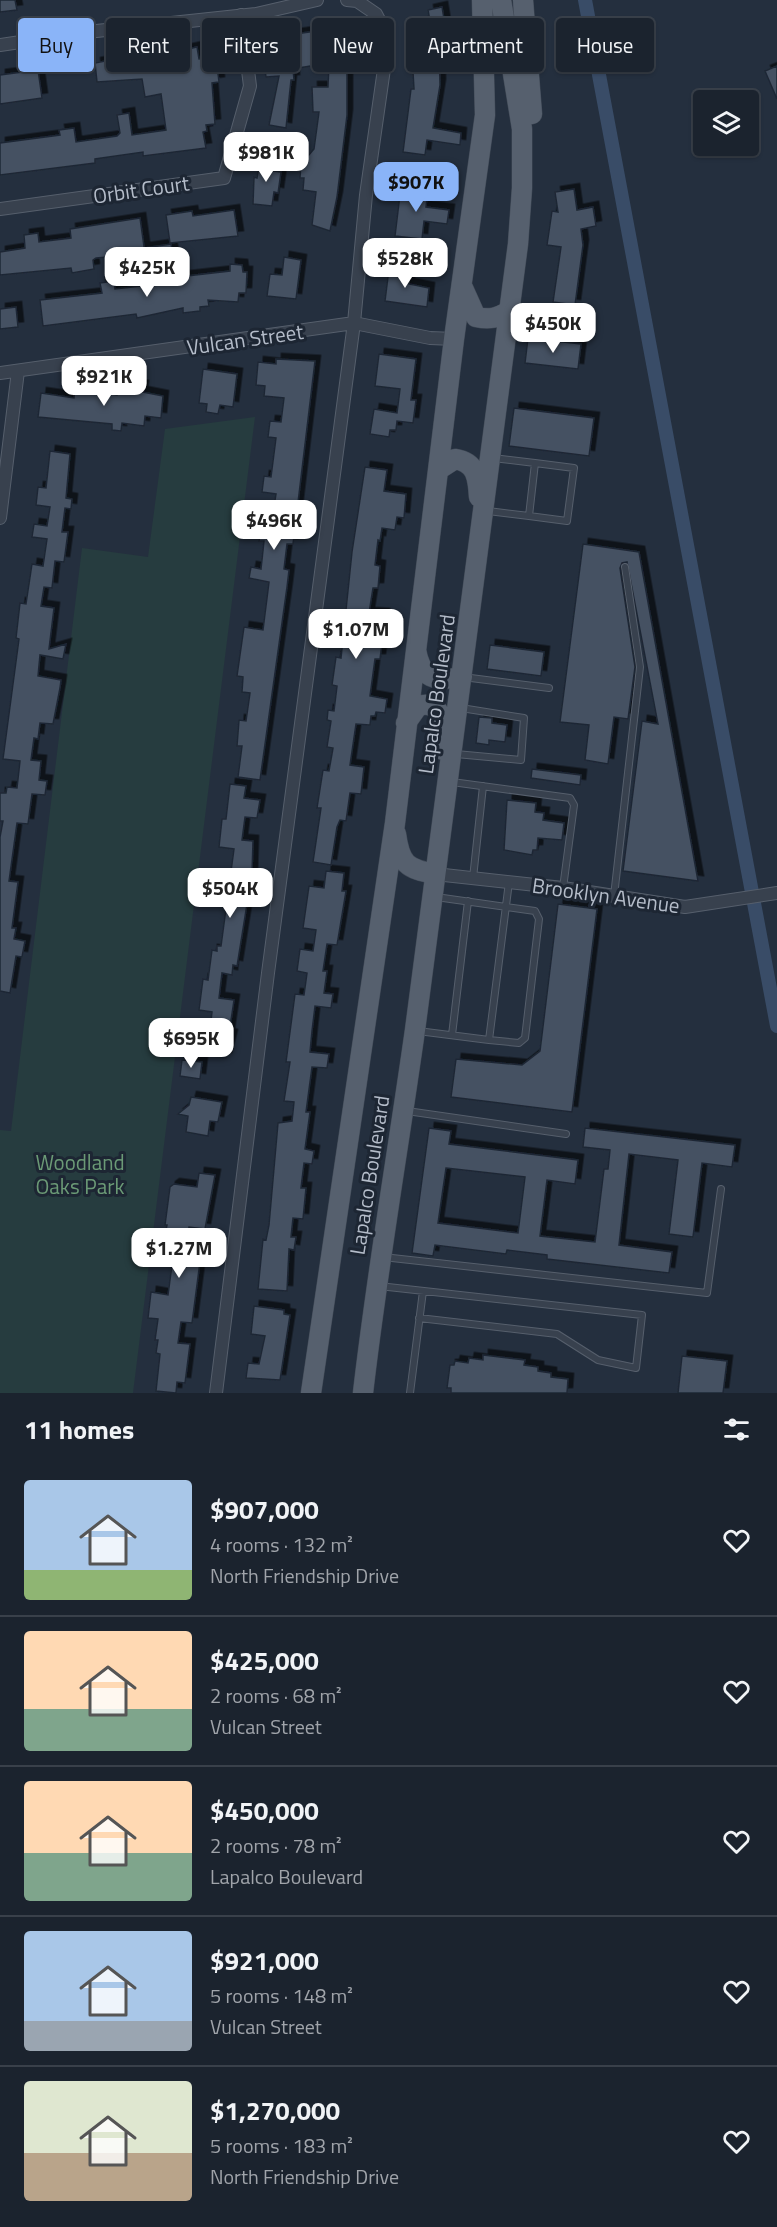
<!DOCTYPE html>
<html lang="en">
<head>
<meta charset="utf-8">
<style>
	:root { --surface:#1b232e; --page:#242b36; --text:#f1f3f6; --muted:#a0a4aa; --line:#39404a; --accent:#8ab4f8 }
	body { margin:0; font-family:"Titillium Web",sans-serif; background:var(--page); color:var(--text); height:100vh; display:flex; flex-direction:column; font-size:22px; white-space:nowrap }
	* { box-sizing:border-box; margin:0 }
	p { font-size:20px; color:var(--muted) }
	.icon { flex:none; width:33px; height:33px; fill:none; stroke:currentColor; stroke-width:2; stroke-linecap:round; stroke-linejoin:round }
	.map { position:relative; height:1393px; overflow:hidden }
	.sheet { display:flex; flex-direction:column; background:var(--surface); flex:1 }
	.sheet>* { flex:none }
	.guide { position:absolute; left:18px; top:18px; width:741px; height:54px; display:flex; gap:12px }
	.controls { position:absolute; left:693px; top:90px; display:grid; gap:12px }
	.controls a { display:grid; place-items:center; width:66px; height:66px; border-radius:6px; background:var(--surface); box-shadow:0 2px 4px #0004,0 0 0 2px var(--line); font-size:30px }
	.price { position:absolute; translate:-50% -51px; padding:0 14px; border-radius:12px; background:#fff; color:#222; font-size:20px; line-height:39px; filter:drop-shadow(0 2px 3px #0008) }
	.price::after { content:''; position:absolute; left:50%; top:36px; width:18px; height:14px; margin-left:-9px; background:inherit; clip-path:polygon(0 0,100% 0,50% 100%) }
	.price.on { background:var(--accent); color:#111 }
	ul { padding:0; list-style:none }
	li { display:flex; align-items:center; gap:18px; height:150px; padding:0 24px }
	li+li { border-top:2px solid var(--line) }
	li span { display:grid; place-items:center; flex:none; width:168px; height:120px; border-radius:6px; color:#555 }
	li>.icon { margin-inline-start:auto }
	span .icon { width:72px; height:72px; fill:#fffc; stroke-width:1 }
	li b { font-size:26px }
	h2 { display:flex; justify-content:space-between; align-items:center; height:72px; padding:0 24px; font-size:26px }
	.chip { padding:0 21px; border-radius:6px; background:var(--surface); box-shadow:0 2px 4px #0004,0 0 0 2px var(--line); font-size:21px; line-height:54px }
	.chip.on { background:var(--accent); color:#111 }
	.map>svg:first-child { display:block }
	.green { fill:#263c3f }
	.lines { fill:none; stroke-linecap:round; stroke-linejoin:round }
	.canal { stroke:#394c67; stroke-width:14 }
	.building { fill:#455162; stroke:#1f2835; stroke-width:1.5; fill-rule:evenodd; filter:url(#shadow) }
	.service-casing { stroke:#565f6c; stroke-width:8 }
	.minor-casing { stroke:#565f6c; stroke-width:14 }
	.primary-casing { stroke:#414a57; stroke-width:21 }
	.service { stroke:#38414e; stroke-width:6 }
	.minor { stroke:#38414e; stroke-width:12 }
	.primary { stroke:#56606e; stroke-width:20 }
	.labels { text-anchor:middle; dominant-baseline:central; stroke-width:6; stroke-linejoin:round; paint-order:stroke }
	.street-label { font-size:21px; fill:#b4bcc9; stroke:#1d2633 }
	.park-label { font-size:21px; fill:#6b9a76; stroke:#1d2633 }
</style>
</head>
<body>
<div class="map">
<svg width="777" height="1393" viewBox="0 0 777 1393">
	<defs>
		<filter id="shadow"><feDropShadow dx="5.5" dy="-5.5" stdDeviation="0" flood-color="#0009"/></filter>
	</defs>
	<rect width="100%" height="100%" fill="#242f3e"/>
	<path class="green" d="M 255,417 L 133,1393 L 0,1393 L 0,1130 L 11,1131 L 82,548 L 148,557 L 165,429 Z"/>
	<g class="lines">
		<path class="canal" d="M 585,0 L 777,1026"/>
	</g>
	<path class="building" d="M 0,0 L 15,0 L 17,10 L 0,12 Z
		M 442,7 L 447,37 L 439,38 L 440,85 L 433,128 L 461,133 L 460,145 L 427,140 L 425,155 L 403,152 L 411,89 L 414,89 L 413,72 L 418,72 L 418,67 L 421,67 L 420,42 L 415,24 L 430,21 L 428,10 Z
		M 337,28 L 355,29 L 354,38 L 359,38 L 358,70 L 347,69 L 347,115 L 337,197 L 330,231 L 312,225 L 316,192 L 303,190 L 304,178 L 300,178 L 301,163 L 307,164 L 308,156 L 314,149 L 319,112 L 313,112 L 312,87 L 328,87 L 329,63 L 293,69 L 294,80 L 291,80 L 286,128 L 269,125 L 279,76 L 266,77 L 261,39 Z
		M 197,47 L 199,59 L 216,57 L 219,82 L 212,83 L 215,124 L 206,125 L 207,131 L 203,132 L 206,148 L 143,156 L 143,152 L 95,159 L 95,163 L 0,175 L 0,143 L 60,135 L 59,130 L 74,128 L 76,142 L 117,136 L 120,133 L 117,115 L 129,113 L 132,135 L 166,130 L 161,94 L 145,97 L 142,79 L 97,82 L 95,63 L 131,56 L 131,58 L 160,55 Z
		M 777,66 L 777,99 L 765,71 Z
		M 38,70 L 42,98 L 0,104 L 0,75 Z
		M 260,159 L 275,161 L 274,171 L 281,172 L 278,193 L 274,192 L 272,206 L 253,204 L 254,177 L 257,178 Z
		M 401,186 L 428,189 L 426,207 L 449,210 L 447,224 L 424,221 L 422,239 L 395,236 Z
		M 574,189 L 577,210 L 593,207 L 596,226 L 581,229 L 583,245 L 575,305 L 553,302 L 561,247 L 547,245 L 552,211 L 558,212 L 555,192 Z
		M 234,210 L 238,236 L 170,243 L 166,215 L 192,211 L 193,216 Z
		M 140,218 L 145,254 L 96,258 L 93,260 L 94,269 L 72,273 L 71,268 L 0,275 L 0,252 L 25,248 L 24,235 L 38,233 L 39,242 L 71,238 L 70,229 Z
		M 171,244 L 173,257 L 146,261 L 145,248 Z
		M 284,257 L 301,260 L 296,299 L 267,296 L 270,274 L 282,275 Z
		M 230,264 L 242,265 L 243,272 L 247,272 L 246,293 L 239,293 L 238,302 L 208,300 L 209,306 L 200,307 L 200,311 L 183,313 L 183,308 L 137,318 L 136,314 L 43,326 L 40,300 L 102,293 L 100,283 L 114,281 L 115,289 L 178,282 L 178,277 L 230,271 Z
		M 400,266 L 410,267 L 409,284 L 429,288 L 427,307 L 385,301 L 389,269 L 399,270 Z
		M 16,307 L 18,327 L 0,329 L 0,309 Z
		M 528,338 L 581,344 L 578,369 L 525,363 Z
		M 379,354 L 416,359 L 411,400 L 416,400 L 413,423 L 397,421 L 396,430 L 390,430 L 389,437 L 370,434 L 374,409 L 397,413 L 400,389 L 375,386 Z
		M 276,359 L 315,361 L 293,544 L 287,544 L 284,569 L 289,570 L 287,587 L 260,780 L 238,777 L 242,746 L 237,746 L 239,720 L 246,721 L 250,693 L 242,692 L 243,677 L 237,676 L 244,627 L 263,630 L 269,582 L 249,578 L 251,567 L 261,569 L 264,541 L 259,541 L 262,521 L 269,522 L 270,513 L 273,513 L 276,494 L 262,492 L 264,476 L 271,477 L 276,438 L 268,437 L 270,421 L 281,422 L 284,398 L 264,396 L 265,386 L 256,385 L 258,362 L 276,364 Z
		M 203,369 L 237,374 L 233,407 L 220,405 L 218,414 L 206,412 L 207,404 L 199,403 Z
		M 118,383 L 143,386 L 142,392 L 163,396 L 161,418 L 145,416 L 144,426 L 122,423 L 121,431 L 112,430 L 112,424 L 38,417 L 41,393 L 74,398 L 75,389 L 117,395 Z
		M 514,408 L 594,418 L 589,456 L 509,446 Z
		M 50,451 L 70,454 L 66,498 L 72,499 L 71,509 L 65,508 L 62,532 L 68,532 L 64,562 L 55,561 L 52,588 L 44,587 L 41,606 L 54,608 L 49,649 L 66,644 L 63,659 L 40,655 L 38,676 L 61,680 L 60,688 L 53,724 L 40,723 L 38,739 L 34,738 L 31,760 L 41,761 L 39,780 L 47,781 L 45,795 L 32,794 L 28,824 L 17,823 L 9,881 L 18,882 L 12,928 L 16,928 L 14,939 L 25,941 L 22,957 L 16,956 L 10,993 L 0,991 L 0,837 L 3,821 L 0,821 L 0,793 L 6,793 L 7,787 L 17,788 L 20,761 L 3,759 L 19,639 L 16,638 L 20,603 L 26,604 L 32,564 L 43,566 L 47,539 L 32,537 L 34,524 L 47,526 L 50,507 L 36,505 L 38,487 L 46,488 Z
		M 365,467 L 387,470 L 384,491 L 406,494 L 404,518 L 397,517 L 395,530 L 382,528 L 380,541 L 378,540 L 375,565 L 380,566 L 378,588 L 373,588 L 369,613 L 384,614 L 383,624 L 373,623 L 371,642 L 382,643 L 380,659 L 375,659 L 370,696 L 387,699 L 385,713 L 376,712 L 375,716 L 371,716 L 370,725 L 356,724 L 350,765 L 364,767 L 361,794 L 350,793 L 346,821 L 340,820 L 337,827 L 331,865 L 313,862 L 321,808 L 317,808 L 323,770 L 329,771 L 333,748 L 327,747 L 331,721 L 327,720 L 328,710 L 334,711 L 337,686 L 332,685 L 336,657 L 341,658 L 352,552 Z
		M 583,544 L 639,552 L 698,881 L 623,871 L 642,721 L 658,724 L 627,562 L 622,563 L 620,568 L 635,667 L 628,719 L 614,717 L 608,764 L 585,760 L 589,725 L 560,722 Z
		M 490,645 L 544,652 L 541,676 L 487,669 Z
		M 479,717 L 492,718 L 492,723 L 507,725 L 505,742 L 489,740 L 489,745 L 476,743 Z
		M 532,769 L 581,775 L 580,785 L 531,778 Z
		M 230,784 L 246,786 L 244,798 L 260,800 L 257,818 L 245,817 L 242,840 L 253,841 L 252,873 L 237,966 L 233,965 L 232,975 L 222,973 L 219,998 L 234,1000 L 229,1034 L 232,1035 L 226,1058 L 207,1055 L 212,1012 L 199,1010 L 203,979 L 208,980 L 212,950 L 217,951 L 217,946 L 221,946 L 234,849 L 219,847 L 222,819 L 226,819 Z
		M 507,800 L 536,803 L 535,812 L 544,813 L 543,820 L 564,823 L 562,840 L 538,838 L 537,850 L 533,850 L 532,855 L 504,850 Z
		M 326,871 L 344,873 L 342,891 L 346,891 L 337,945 L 327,944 L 323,971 L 327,971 L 324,993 L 333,994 L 331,1008 L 315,1006 L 312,1031 L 310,1052 L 329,1054 L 327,1068 L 312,1067 L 306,1112 L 310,1112 L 305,1149 L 314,1151 L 312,1164 L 304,1163 L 301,1188 L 306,1188 L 303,1219 L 293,1218 L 291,1237 L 296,1237 L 294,1250 L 289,1249 L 287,1291 L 258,1289 L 263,1239 L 266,1240 L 269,1225 L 278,1123 L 292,1121 L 294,1102 L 284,1101 L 290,1062 L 286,1062 L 295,994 L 304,995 L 307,973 L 297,971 L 300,949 L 313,951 L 316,930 L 303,928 L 309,886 L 324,888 Z
		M 558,904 L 597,909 L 572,1112 L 451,1097 L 456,1059 L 522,1065 L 540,1051 Z
		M 182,1060 L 202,1062 L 200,1079 L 180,1076 Z
		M 191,1097 L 222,1102 L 218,1122 L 210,1121 L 208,1136 L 186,1132 L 188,1116 L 178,1114 L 189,1105 Z
		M 429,1128 L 451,1131 L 449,1144 L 578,1160 L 575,1184 L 547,1180 L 540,1236 L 595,1242 L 604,1169 L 608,1169 L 610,1150 L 583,1147 L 585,1128 L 735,1145 L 732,1167 L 702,1163 L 693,1237 L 669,1234 L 678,1160 L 629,1154 L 619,1245 L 672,1252 L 669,1273 L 547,1259 L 547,1255 L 507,1250 L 506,1254 L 435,1245 L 433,1256 L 412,1253 ZM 446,1168 L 525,1177 L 518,1233 L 438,1223 Z
		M 199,1173 L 215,1175 L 205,1229 L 189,1227 L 186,1252 L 201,1254 L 192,1323 L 181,1322 L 178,1343 L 190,1344 L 185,1383 L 177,1382 L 176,1393 L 156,1391 L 160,1354 L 156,1353 L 158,1340 L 155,1340 L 158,1319 L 148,1318 L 151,1292 L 168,1295 L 172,1265 L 160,1264 L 167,1225 L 165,1225 L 170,1187 L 174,1184 L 197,1187 Z
		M 254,1306 L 284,1310 L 284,1314 L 290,1315 L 280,1380 L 246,1378 L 248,1363 L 259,1364 L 265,1336 L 251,1334 Z
		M 483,1355 L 525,1360 L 524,1365 L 538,1367 L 538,1371 L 551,1373 L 551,1377 L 568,1379 L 567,1393 L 451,1393 L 451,1388 L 447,1388 L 450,1365 L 454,1365 L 455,1361 L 468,1363 L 469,1358 L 483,1360 Z
		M 682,1356 L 727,1361 L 723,1393 L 678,1393 Z"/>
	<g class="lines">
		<g class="service-casing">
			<path id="service" d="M 488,511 L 529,516 L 535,463 L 493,458
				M 529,516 L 567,521 L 574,468 L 535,463
				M 463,677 L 549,688
				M 456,754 L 521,760 L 524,718 L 461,708
				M 452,782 L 570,798 L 574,805 L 563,888
				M 473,878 L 483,786
				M 614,896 L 640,667 L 625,567
				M 436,897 L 535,911 L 539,919 L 525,1038 L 519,1043 L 489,1040
				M 418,1031 L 489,1040 L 509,882
				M 452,1035 L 468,901
				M 407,1111 L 566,1134
				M 383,1257 L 707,1293 L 721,1189
				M 379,1286 L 642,1315 L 636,1368 L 598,1360 L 557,1334 L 419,1318
				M 410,1393 L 423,1291"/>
		</g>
		<g class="minor-casing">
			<path id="minor" d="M 0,45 L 87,32 L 256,14 L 317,0
				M 0,209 L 224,178 L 250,86 L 241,15
				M 0,373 L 354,323 L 430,338 L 454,339
				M 0,518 L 18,371
				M 435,874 L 563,888 L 685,907 L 777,893
				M 216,1393 L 268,973 L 354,323 L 366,195 L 385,62 L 386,33 L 376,14 L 357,1 L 347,0"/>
		</g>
		<g class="primary-casing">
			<path id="primary" d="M 523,0 L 532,114
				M 463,288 L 476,317 C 490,320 497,318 509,311
				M 438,470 L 455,459 C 476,462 478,478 479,497
				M 416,650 C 421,679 435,682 462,677
				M 406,723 L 418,706 C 446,698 443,732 443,750
				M 396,834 C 400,864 407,869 435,874
				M 311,1393 L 395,823 L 454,339 L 485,115 L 482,0
				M 363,1393 C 377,1271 398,1151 415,1030 C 450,768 484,506 518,244 L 522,188 L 522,129 L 501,0"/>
		</g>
		<use href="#service" class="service"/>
		<use href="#minor" class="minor"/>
		<use href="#primary" class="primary"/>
	</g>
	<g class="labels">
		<g class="street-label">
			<text transform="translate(141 189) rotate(-8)">Orbit Court</text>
			<text transform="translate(245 339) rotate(-8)">Vulcan Street</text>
			<text transform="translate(436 694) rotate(-82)">Lapalco Boulevard</text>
			<text transform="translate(606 895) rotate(8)">Brooklyn Avenue</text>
			<text transform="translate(369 1175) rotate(-81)">Lapalco Boulevard</text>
		</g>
		<g class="park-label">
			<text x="80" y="1162">Woodland<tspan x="80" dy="24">Oaks Park</tspan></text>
		</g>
	</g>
</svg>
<div class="controls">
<a><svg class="icon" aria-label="layers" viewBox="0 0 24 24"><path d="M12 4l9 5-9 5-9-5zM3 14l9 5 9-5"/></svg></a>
</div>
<b class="price" style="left:266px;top:183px">$981K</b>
<b class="price on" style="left:416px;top:213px">$907K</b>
<b class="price" style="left:405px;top:289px">$528K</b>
<b class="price" style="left:147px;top:298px">$425K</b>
<b class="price" style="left:553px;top:354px">$450K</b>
<b class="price" style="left:104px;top:407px">$921K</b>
<b class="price" style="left:274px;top:551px">$496K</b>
<b class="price" style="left:356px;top:660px">$1.07M</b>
<b class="price" style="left:230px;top:919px">$504K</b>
<b class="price" style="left:191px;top:1069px">$695K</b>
<b class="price" style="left:179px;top:1279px">$1.27M</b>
<div class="guide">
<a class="chip on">Buy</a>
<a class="chip">Rent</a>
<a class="chip">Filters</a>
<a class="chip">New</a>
<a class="chip">Apartment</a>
<a class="chip">House</a>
</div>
</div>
<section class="sheet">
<h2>11 homes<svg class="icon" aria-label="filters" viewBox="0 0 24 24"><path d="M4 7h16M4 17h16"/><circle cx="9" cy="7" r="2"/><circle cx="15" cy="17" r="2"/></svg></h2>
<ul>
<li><span style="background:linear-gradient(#a9c7e8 75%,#8fb573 0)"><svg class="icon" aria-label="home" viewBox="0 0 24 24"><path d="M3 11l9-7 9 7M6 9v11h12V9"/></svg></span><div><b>$907,000</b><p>4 rooms · 132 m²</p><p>North Friendship Drive</p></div><svg class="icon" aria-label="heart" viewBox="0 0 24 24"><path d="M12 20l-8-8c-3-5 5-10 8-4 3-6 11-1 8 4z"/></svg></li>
<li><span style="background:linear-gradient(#ffd9b3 65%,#7fa58c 0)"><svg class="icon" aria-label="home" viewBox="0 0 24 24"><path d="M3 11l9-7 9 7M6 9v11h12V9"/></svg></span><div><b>$425,000</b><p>2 rooms · 68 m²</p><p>Vulcan Street</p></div><svg class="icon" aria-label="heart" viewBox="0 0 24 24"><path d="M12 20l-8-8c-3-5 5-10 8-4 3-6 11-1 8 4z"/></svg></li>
<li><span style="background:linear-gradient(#ffd9b3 60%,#7fa58c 0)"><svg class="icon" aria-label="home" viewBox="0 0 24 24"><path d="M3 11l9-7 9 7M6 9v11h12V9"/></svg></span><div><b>$450,000</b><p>2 rooms · 78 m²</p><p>Lapalco Boulevard</p></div><svg class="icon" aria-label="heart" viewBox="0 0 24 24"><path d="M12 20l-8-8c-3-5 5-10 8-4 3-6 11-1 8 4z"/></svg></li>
<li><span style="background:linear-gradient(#a9c7e8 75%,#9aa5b1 0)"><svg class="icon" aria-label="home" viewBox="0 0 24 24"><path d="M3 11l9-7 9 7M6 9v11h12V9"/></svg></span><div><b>$921,000</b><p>5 rooms · 148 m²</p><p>Vulcan Street</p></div><svg class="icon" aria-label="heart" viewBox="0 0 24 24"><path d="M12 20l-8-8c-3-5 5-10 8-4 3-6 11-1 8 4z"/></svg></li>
<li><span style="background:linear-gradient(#dfe7d0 60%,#b9a48a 0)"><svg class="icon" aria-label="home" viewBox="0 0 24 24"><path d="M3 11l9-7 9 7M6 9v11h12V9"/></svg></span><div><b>$1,270,000</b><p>5 rooms · 183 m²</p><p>North Friendship Drive</p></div><svg class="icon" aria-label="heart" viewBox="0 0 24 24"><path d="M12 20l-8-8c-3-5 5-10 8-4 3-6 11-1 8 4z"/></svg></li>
</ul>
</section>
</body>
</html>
